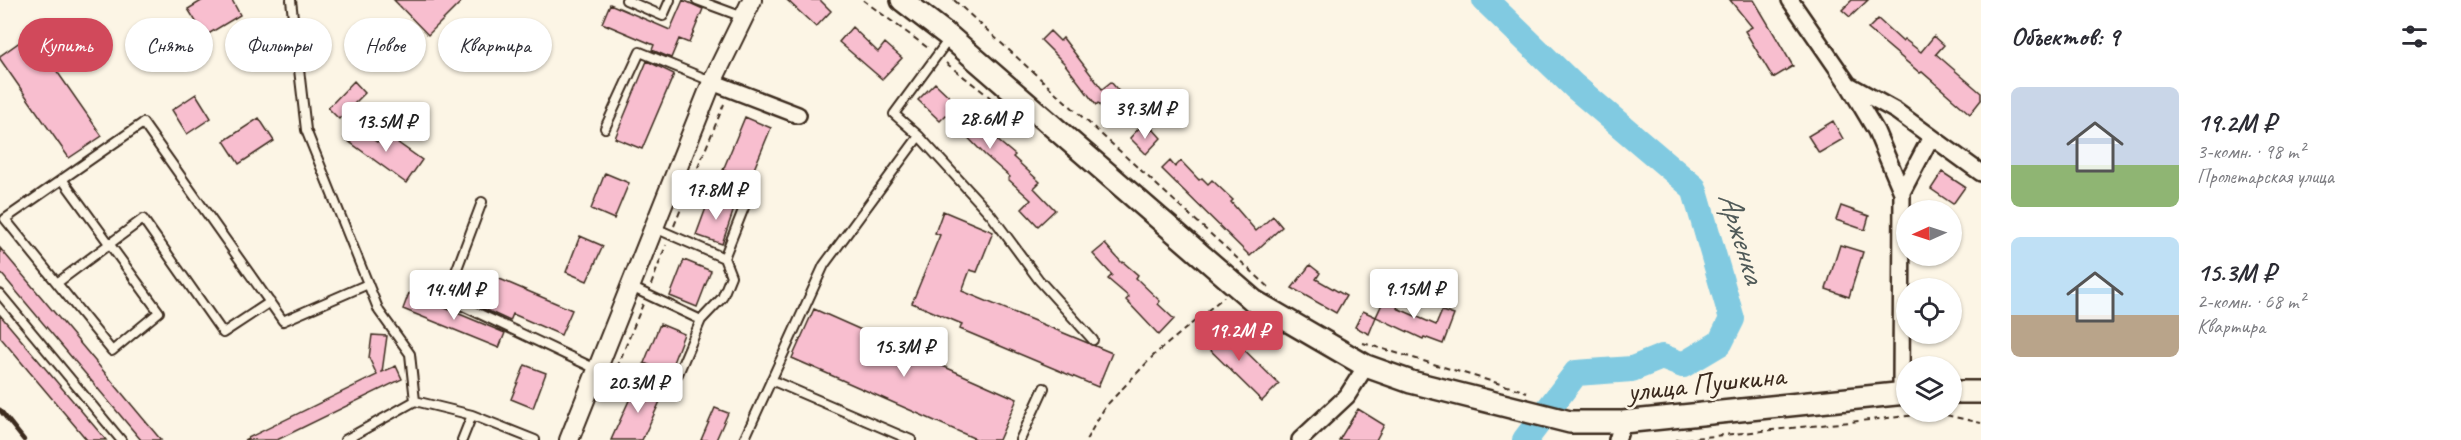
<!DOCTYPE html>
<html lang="ru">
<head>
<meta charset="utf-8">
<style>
	:root { --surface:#fff; --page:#f2f2f3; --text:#2b2b33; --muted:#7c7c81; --accent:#d1495b }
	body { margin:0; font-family:Caveat,sans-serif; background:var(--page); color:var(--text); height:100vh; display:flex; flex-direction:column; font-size:22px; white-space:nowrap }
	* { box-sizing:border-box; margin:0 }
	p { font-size:20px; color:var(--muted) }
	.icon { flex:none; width:33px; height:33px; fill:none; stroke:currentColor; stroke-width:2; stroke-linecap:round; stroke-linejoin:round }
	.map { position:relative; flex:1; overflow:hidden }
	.side { display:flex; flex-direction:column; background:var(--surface); width:480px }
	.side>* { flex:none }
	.hud { position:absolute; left:18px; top:18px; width:570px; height:54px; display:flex; gap:12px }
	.needle { width:39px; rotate:267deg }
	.controls { position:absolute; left:1896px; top:200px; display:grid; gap:12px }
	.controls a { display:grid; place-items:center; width:66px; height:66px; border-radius:50%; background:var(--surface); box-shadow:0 2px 4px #0004; font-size:30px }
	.price { position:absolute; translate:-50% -51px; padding:0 14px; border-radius:6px; background:#fff; color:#222; font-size:20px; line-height:39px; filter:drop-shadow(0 2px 3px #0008) }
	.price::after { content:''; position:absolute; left:50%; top:36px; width:18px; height:14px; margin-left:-9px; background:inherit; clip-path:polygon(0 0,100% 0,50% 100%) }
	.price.current { background:var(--accent); color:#fff }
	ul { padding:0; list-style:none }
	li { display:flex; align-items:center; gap:18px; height:150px; padding:0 30px }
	li span { display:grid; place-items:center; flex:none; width:168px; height:120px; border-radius:9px; color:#555 }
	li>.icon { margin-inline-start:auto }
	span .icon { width:72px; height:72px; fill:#fffc; stroke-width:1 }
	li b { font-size:26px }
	h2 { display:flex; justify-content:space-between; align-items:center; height:72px; padding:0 30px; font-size:26px }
	.pill { padding:0 21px; border-radius:27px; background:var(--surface); box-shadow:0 2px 4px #0004; font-size:21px; line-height:54px }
	.pill.current { background:var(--accent); color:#fff }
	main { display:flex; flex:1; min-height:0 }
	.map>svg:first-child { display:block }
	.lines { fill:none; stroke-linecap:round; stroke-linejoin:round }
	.river { stroke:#81cae1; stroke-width:26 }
	.building { fill:#f8becf; stroke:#3b2a1e; stroke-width:1.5 }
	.service-casing { stroke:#3b2a1e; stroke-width:12 }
	.minor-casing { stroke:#3b2a1e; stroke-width:20 }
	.tertiary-casing { stroke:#3b2a1e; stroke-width:22 }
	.secondary-casing { stroke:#3b2a1e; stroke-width:26 }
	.path { stroke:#3b2a1e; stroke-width:2; stroke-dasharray:6 4.5; stroke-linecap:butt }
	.service { stroke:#fcf5e5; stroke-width:8 }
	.minor { stroke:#fcf5e5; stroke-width:15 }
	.tertiary { stroke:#fcf5e5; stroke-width:18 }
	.secondary { stroke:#fcf5e5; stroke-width:21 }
	.rail { stroke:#3b2a1e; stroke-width:4.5 }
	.labels { text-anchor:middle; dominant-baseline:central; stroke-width:5; stroke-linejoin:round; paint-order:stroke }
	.street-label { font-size:30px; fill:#3b2a1e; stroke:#fcf5e5 }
	.water-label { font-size:32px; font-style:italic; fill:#505a58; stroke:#fcf5e5 }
</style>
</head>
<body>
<main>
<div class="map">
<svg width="1981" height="440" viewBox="0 0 1981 440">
	<rect width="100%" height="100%" fill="#fcf5e5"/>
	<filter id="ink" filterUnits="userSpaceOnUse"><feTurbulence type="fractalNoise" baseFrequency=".0167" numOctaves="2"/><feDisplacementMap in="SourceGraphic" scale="12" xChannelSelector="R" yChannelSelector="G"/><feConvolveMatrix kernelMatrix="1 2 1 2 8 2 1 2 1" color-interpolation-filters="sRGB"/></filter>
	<g filter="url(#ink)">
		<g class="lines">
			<path class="river" d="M 1485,0 L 1574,86 L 1694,188 L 1732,319 L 1720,343 L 1683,365 L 1662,357 L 1632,369 L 1576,373 L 1525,440"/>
		</g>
		<path class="building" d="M 203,0 L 232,0 L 240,15 L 205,36 L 188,9 Z
			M 394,0 L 463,0 L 428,35 Z
			M 683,0 L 703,9 L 689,43 L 679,39 L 671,58 L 652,50 L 654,45 L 602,23 L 610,4 L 670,30 Z
			M 787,0 L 820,0 L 831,11 L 816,27 Z
			M 1730,0 L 1754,0 L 1793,66 L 1773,78 L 1745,31 L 1752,27 Z
			M 1852,0 L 1868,0 L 1850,17 L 1842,10 Z
			M 1878,19 L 1902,41 L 1904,39 L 1921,52 L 1934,36 L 1944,45 L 1936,54 L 1981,93 L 1981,100 L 1970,114 L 1922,72 L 1920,73 L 1868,29 Z
			M 852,27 L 878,52 L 885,43 L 902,58 L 882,79 L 839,42 Z
			M 1050,31 L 1060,41 L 1063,38 L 1102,89 L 1111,82 L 1126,100 L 1131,95 L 1139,105 L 1115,124 L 1098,103 L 1096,105 L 1064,63 L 1041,40 Z
			M 31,34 L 102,136 L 69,158 L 0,59 L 0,56 Z
			M 647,61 L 674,74 L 642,149 L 615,138 Z
			M 354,81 L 365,93 L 339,119 L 328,108 Z
			M 935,83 L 972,118 L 974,115 L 992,133 L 990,134 L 1015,155 L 1013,157 L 1040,182 L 1034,188 L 1055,210 L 1038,226 L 1022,209 L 1031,200 L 1008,179 L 1010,177 L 985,155 L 946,115 L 940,121 L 918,100 Z
			M 196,94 L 211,118 L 187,134 L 172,110 Z
			M 745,117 L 771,128 L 749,181 L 723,170 Z
			M 259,118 L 274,141 L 239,164 L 224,141 Z
			M 1833,121 L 1843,139 L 1819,153 L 1808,136 Z
			M 353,126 L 377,142 L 384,133 L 422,160 L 406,183 L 344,138 Z
			M 1139,128 L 1147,135 L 1153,129 L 1161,138 L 1146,154 L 1130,138 Z
			M 1170,161 L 1175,167 L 1181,161 L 1199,180 L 1202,178 L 1208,184 L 1212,180 L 1233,200 L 1231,202 L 1256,231 L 1273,216 L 1282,227 L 1250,256 L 1162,169 Z
			M 1942,172 L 1965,187 L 1953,204 L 1931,189 Z
			M 605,173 L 629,183 L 614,219 L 591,209 Z
			M 710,197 L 735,206 L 722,244 L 696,235 Z
			M 1841,206 L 1869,216 L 1865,230 L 1836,220 Z
			M 943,211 L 993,232 L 977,272 L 970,270 L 962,291 L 1112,353 L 1098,387 L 960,329 L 962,324 L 912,303 L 940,235 L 935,233 Z
			M 580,236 L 603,246 L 587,281 L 566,272 Z
			M 1105,244 L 1122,263 L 1123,262 L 1138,275 L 1136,278 L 1160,301 L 1158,304 L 1174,319 L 1159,335 L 1126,300 L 1129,297 L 1108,279 L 1112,275 L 1093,254 Z
			M 1840,245 L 1863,252 L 1849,297 L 1826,289 Z
			M 0,248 L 85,349 L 161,440 L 141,440 L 0,272 Z
			M 684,260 L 711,271 L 697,307 L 670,296 Z
			M 1310,265 L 1320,273 L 1316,279 L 1346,296 L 1336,313 L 1292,288 Z
			M 495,277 L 572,310 L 561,335 L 513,314 L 510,321 L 482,308 Z
			M 1388,291 L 1402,297 L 1397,308 L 1436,325 L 1442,311 L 1454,315 L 1443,344 L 1424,337 L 1423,339 L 1376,317 Z
			M 409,293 L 505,333 L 499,348 L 403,309 Z
			M 814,309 L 1017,399 L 999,440 L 978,440 L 792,358 Z
			M 1363,311 L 1376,317 L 1369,334 L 1355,327 Z
			M 0,315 L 106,440 L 87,440 L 0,337 Z
			M 1216,322 L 1279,384 L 1262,401 L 1199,339 Z
			M 660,324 L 684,334 L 669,373 L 644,363 Z
			M 372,335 L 387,336 L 382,372 L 396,366 L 402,379 L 277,440 L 244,440 L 377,375 L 369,358 Z
			M 525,365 L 546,373 L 533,408 L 511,399 Z
			M 637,383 L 663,395 L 642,440 L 611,440 Z
			M 715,408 L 728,413 L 716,440 L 701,440 Z
			M 1358,409 L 1384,425 L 1376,440 L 1339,440 Z"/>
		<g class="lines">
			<g class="service-casing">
				<path id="service" d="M 291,0 L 306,130 L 379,311 L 410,354 L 415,401 L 345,440
					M 626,0 L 663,16 L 670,0
					M 697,0 L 743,17
					M 605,128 L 640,52 L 711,81
					M 919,136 L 991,215 L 1039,280 L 1093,340
					M 62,179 L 159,312 L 112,351 L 5,219 L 143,123 L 283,321 L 368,284
					M 482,202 L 446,298 L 596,369
					M 655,228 L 724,258
					M 57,283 L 143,219 L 223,333 L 270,302
					M 631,287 L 701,320
					M 0,294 L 121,440
					M 678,374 L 701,320 L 722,298 L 731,276 L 724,258 L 745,205
					M 771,380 L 911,440
					M 415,401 L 472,415 L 535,440
					M 462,440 L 472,415
					M 744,440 L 824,265 L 919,136 L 894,114 L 949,39
					M 1020,440 L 1044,388"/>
			</g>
			<g class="minor-casing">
				<path id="minor" d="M 1790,0 L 1848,84 L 1876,131 L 1902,192 L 1901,393
					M 712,82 L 798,115
					M 1851,86 L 1896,111 L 1981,173
					M 1902,192 L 1931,137
					M 1300,440 L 1347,396 L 1366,366
					M 1617,440 L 1623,422"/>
			</g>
			<g class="tertiary-casing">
				<path id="tertiary" d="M 569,440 L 712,82 L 752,0"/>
			</g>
			<g class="secondary-casing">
				<path id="secondary" d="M 902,0 L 950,37 L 1254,301 L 1366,366 L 1411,382 L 1570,422 L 1623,422 L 1906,393
					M 1952,392 L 1981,392"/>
			</g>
			<path class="path" d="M 863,0 L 928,48
				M 954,0 L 1271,289
				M 946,63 L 991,98
				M 674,226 L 724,104
				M 651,285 L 666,245
				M 1363,343 L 1527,392
				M 609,387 L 643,304
				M 1086,440 L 1105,407 L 1155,354 L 1224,297
				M 1675,440 L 1937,413 L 1981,423"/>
			<use href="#service" class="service"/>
			<use href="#minor" class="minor"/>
			<use href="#tertiary" class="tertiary"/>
			<use href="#secondary" class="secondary"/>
			<path class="rail" d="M 0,410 L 24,440"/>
		</g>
	</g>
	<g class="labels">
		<g class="street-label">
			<text transform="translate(1706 383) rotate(-6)">улица Пушкина</text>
		</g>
		<g class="water-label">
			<text transform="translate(1742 237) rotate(73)">Арженка</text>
		</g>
	</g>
</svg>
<div class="controls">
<a><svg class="needle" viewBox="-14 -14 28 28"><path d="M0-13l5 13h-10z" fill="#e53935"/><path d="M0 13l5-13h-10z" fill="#7c7c81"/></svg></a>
<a><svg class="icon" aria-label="locate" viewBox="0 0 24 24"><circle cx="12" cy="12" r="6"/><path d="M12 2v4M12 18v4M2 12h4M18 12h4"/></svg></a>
<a><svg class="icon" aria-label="layers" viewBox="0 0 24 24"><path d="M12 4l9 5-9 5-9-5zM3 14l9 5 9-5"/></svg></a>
</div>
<b class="price" style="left:1145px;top:140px">39.3M ₽</b>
<b class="price" style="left:990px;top:150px">28.6M ₽</b>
<b class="price" style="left:386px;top:153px">13.5M ₽</b>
<b class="price" style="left:716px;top:221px">17.8M ₽</b>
<b class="price" style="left:1414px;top:320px">9.15M ₽</b>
<b class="price" style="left:454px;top:321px">14.4M ₽</b>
<b class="price current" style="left:1239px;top:362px">19.2M ₽</b>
<b class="price" style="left:904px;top:378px">15.3M ₽</b>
<b class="price" style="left:638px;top:414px">20.3M ₽</b>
<div class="hud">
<a class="pill current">Купить</a>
<a class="pill">Снять</a>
<a class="pill">Фильтры</a>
<a class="pill">Новое</a>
<a class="pill">Квартира</a>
</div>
</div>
<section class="side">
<h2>Объектов: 9<svg class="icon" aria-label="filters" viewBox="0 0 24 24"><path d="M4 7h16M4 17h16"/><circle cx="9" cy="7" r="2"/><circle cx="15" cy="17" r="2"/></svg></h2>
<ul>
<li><span style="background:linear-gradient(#c9d6e8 65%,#8fb573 0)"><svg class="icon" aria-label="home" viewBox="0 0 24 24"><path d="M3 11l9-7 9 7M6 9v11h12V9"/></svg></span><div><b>19.2M ₽</b><p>3-комн. · 98 m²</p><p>Пролетарская улица</p></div></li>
<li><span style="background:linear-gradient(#bfe0f5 65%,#b9a48a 0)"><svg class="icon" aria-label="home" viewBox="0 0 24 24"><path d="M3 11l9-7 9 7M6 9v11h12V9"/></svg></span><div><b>15.3M ₽</b><p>2-комн. · 68 m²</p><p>Квартира</p></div></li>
</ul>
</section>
</main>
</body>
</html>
